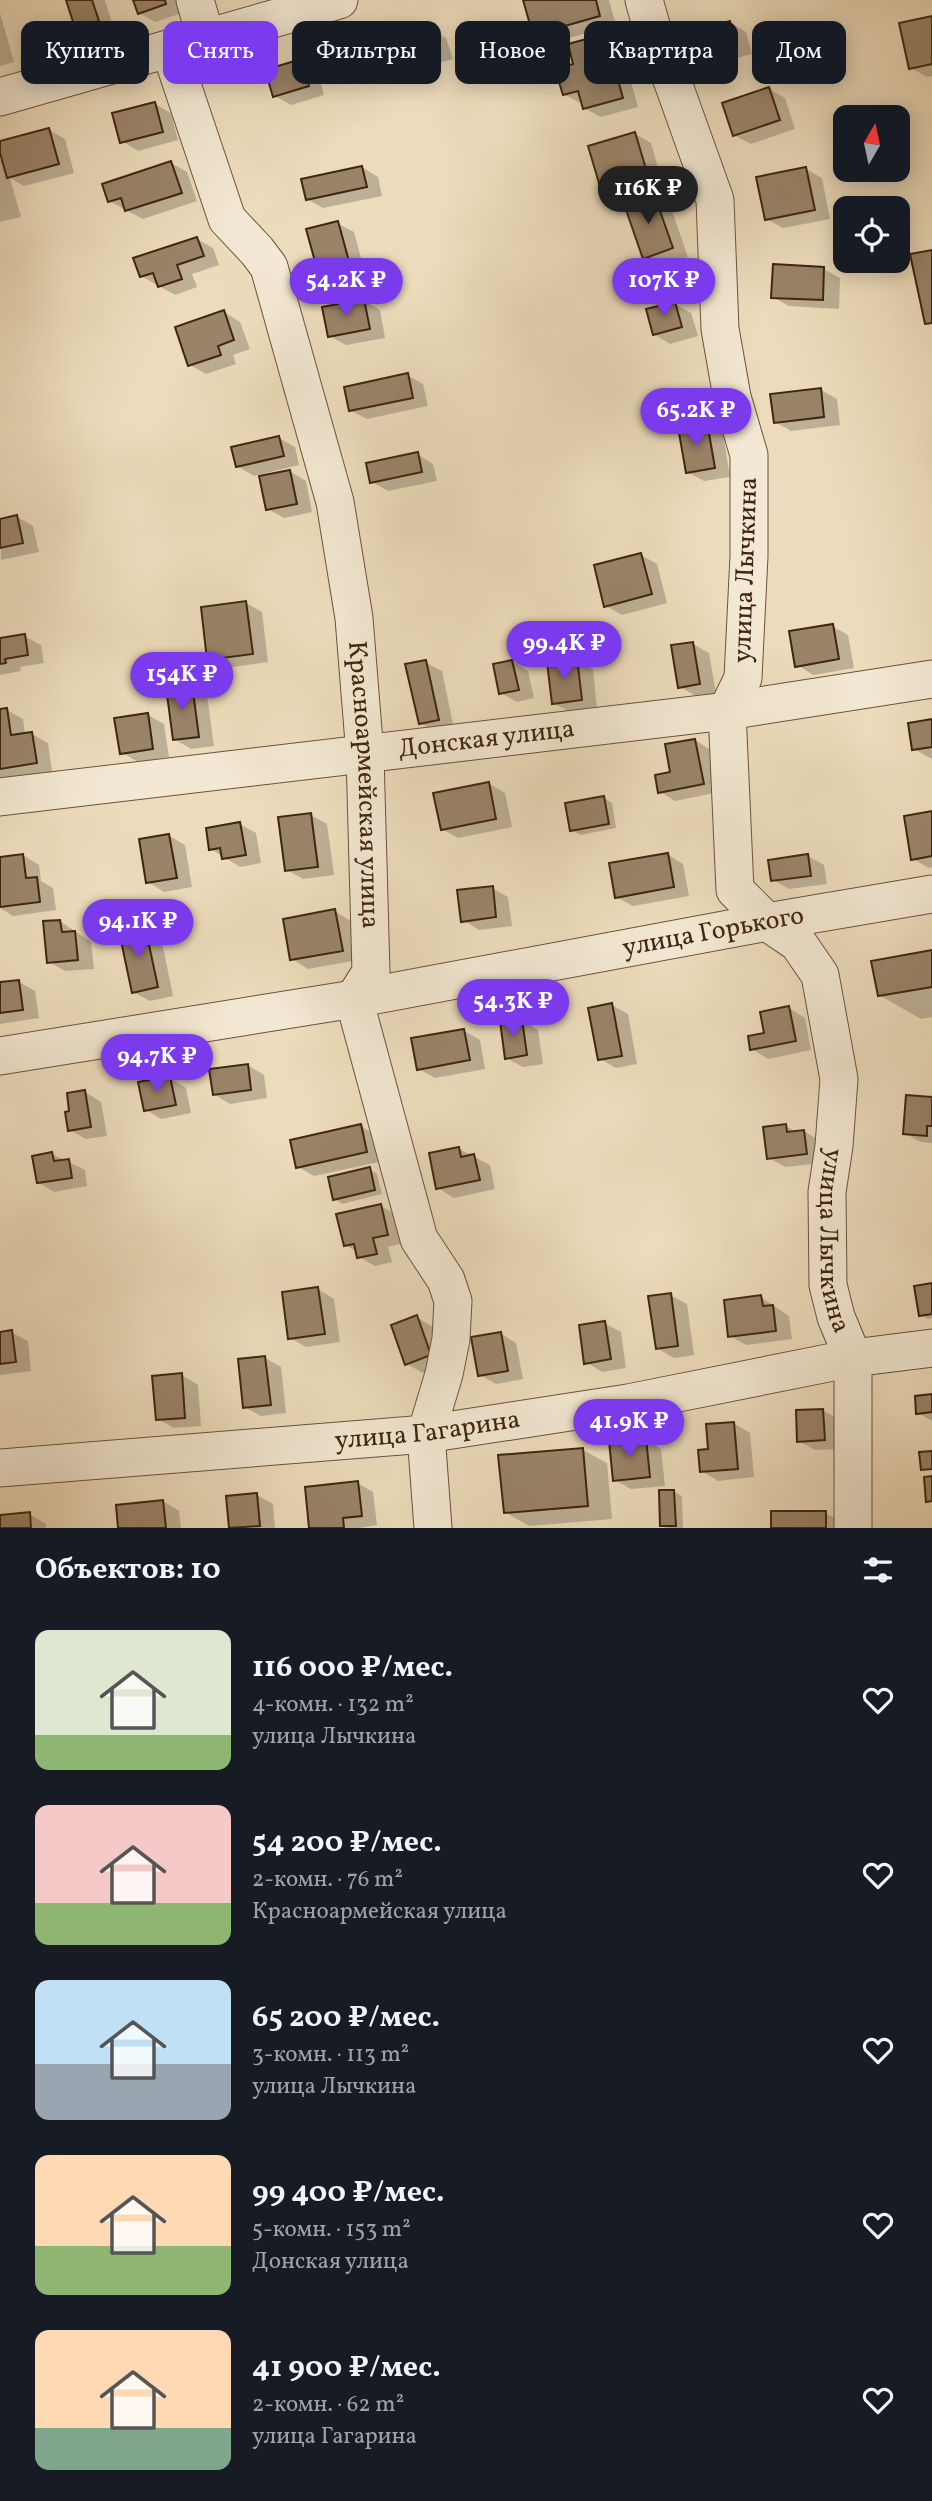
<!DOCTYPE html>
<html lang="ru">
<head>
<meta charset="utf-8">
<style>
	:root { --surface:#171b24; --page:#242831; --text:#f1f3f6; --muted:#9ea1a6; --accent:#7c3aed }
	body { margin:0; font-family:Vollkorn,serif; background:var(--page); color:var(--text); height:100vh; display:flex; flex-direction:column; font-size:26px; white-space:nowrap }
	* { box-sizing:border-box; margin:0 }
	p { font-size:23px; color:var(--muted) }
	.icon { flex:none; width:38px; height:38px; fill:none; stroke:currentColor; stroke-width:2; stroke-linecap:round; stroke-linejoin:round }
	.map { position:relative; height:1528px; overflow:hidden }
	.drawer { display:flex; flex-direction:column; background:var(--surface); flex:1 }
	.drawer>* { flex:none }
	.hud { position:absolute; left:21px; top:21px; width:891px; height:63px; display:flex; gap:14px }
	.needle { width:46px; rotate:9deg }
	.buttons { position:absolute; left:833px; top:105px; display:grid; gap:14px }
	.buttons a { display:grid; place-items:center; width:77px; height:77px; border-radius:14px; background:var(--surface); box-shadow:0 4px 18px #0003; font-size:35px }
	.price { position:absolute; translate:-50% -60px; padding:0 16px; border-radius:24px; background:var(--accent); color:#fff; font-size:23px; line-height:46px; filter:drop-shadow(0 2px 4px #0008) }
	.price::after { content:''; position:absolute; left:50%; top:42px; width:21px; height:16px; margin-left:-10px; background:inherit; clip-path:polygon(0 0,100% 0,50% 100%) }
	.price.current { background:#222; color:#fff }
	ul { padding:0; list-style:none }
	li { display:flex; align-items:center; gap:21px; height:175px; padding:0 35px }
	li span { display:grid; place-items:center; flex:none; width:196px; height:140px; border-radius:14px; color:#555 }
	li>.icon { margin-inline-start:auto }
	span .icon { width:84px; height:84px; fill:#fffc; stroke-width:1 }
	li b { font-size:30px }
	h2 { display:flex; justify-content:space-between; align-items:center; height:84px; padding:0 35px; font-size:30px }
	.chip { padding:0 24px; border-radius:14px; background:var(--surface); box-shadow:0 4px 18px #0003; font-size:24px; line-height:63px }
	.chip.current { background:var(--accent); color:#fff }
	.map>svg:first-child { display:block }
	.shadow { fill:#0003 }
	.building { fill:#9a8469; stroke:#402510; stroke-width:2 }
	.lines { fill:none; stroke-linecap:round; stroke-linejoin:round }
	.minor-casing { stroke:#6b533b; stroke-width:39 }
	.minor { stroke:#f3e8d3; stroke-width:37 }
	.labels { text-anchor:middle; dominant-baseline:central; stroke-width:5; stroke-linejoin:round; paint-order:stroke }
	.street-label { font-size:26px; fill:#402510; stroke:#f3e8d3 }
</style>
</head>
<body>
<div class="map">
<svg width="932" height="1528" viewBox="0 0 932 1528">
	<rect width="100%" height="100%" fill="#eddcbc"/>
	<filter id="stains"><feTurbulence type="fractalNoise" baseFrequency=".00286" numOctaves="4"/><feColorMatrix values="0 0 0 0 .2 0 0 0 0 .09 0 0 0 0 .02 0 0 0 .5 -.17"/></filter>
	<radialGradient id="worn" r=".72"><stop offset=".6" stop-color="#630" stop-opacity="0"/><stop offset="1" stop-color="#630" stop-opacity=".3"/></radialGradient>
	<path class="shadow" d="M 68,0 L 105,0 L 114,30 L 93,36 L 77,27 Z
		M 135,0 L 177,0 L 182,13 L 155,22 L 139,13 Z
		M 525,0 L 609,0 L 616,25 L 551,43 L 534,33 Z
		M 0,13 L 14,62 L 0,66 Z
		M 932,18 L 932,76 L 927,77 L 911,68 Z
		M 730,22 L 746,32 L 752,54 L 719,63 L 703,54 Z
		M 430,29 L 446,38 L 453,59 L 418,69 L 402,60 Z
		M 605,36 L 621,45 L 638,107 L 601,117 L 584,108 L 583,103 L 580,103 L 564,94 L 575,65 Z
		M 300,61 L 317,70 L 324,95 L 291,105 L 275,96 Z
		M 769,89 L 785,98 L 795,129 L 751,144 L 734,135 Z
		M 155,104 L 171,113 L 178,140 L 138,151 L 122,141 Z
		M 49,130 L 65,139 L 74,173 L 24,186 L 10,178 L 21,217 L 0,222 L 0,159 L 4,161 L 0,143 Z
		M 635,134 L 651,143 L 666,195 L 657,198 L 670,205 L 688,257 L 661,267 L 644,258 L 627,207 L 621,209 L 605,199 Z
		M 171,163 L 187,172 L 197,201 L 143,219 L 109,201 Z
		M 362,167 L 378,177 L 382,196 L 323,208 L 307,199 Z
		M 806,169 L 822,178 L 830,219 L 783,228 L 767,219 Z
		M 337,223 L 354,232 L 368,284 L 355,288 L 339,278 L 337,272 L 333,273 L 317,264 Z
		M 197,239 L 213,248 L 219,265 L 192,274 L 197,287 L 175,295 L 141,276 Z
		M 824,269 L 840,278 L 839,309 L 789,306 L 773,297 Z
		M 363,300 L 380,310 L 385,338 L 346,345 L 330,336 Z
		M 675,304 L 691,313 L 698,336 L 670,344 L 654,334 Z
		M 224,312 L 240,322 L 250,349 L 233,355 L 236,364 L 206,374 L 190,365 Z
		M 407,375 L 423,384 L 428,406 L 367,419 L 350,410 Z
		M 821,390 L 837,399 L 840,425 L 791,431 L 775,422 Z
		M 707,424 L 723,433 L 730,477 L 704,481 L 687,472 Z
		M 279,438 L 295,447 L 299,465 L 262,474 L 263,477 L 289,471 L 306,481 L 312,512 L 284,518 L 268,509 L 261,474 L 254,476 L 237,466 Z
		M 417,454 L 433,464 L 437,481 L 388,491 L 372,482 Z
		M 17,517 L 33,526 L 39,552 L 1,560 L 0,520 Z
		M 641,555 L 657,564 L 667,603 L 622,615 L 606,606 Z
		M 246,603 L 262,612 L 268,662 L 225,668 L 209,659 Z
		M 832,626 L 848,635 L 854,668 L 813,675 L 797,665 Z
		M 24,636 L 41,645 L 44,663 L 20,667 L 21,671 L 0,675 L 0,640 Z
		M 693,644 L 709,653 L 716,693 L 696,696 L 680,687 Z
		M 576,660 L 593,669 L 597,709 L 570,712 L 553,703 Z
		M 512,661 L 528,671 L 534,698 L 517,702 L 501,693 Z
		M 425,662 L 442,671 L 454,729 L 437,732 L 420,723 Z
		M 191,686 L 207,695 L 214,746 L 191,749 L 174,739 Z
		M 7,710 L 23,719 L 25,735 L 32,734 L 48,743 L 52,772 L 0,778 L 0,711 Z
		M 148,715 L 164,724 L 169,757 L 138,762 L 121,752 Z
		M 932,721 L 932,758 L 930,758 L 914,749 Z
		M 695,740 L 711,750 L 719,792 L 675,801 L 659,791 Z
		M 488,783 L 505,793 L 512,827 L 458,838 L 442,829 Z
		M 604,798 L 612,803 L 616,828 L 580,835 L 572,830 Z
		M 932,813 L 932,867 L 929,868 L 913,859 Z
		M 311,815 L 327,824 L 334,875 L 303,879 L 287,870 Z
		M 240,824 L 256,833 L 261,863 L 240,867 L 211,849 Z
		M 168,835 L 185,845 L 192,887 L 164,892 L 148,882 Z
		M 667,854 L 683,864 L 689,896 L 633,906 L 616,897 Z
		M 23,855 L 39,865 L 41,881 L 53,888 L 56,910 L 13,916 L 0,908 L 0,858 Z
		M 808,856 L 824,865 L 827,884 L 789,889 L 773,880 Z
		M 492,888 L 508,897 L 512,926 L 479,930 L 463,920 Z
		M 335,911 L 351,921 L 358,960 L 308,969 L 292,959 Z
		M 60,921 L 91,942 L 94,969 L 65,971 L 49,962 Z
		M 145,927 L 161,937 L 173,996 L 150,1001 L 133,992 Z
		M 932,952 L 932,1017 L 921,1019 L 879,995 Z
		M 19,982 L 35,991 L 39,1018 L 0,1024 L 0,984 Z
		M 612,1005 L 628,1014 L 637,1064 L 616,1068 L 600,1059 Z
		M 789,1008 L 805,1018 L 811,1050 L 768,1059 L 752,1049 Z
		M 522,1020 L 538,1030 L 543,1064 L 523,1067 L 506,1058 Z
		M 463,1030 L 480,1040 L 485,1069 L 435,1078 L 419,1069 Z
		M 247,1065 L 264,1075 L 267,1098 L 230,1104 L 214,1094 Z
		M 170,1078 L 186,1088 L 191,1113 L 161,1119 L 145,1109 Z
		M 85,1092 L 101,1102 L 107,1136 L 86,1139 L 70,1130 L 71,1112 Z
		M 932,1099 L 932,1143 L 921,1142 L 904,1133 Z
		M 361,1126 L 377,1136 L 383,1161 L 314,1176 L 298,1167 Z
		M 785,1126 L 797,1132 L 804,1131 L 820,1141 L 823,1163 L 785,1167 L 769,1158 Z
		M 459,1149 L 490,1165 L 495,1189 L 454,1198 L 438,1188 Z
		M 52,1154 L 85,1170 L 87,1186 L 54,1192 L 38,1182 Z
		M 369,1169 L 377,1174 L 382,1194 L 342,1204 L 335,1199 Z
		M 381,1206 L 397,1215 L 403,1243 L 388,1247 L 392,1262 L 375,1266 L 359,1257 L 358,1252 L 345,1245 Z
		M 932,1285 L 932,1318 L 928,1319 L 920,1315 Z
		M 318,1289 L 334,1299 L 340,1342 L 306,1347 L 290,1338 Z
		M 670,1295 L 687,1304 L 694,1355 L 674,1358 L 657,1348 Z
		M 761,1297 L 789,1316 L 792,1339 L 746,1345 L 730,1336 Z
		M 416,1317 L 433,1327 L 446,1364 L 423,1373 L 407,1364 Z
		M 604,1323 L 621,1332 L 626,1368 L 602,1372 L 586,1362 Z
		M 11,1332 L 28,1341 L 31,1371 L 0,1375 L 0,1333 Z
		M 500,1333 L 516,1343 L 523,1379 L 496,1384 L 480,1375 Z
		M 265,1358 L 281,1367 L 286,1413 L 261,1416 L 245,1407 Z
		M 182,1375 L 198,1385 L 201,1426 L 174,1428 L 158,1419 Z
		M 932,1396 L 932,1421 L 918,1413 Z
		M 823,1410 L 839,1420 L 840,1449 L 815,1450 L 799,1441 Z
		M 733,1423 L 750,1433 L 754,1477 L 718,1481 L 702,1471 L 710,1450 Z
		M 645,1439 L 661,1449 L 665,1486 L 631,1489 L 615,1480 Z
		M 583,1450 L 607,1463 L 612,1519 L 529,1526 L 505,1512 Z
		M 357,1483 L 373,1492 L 377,1525 L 359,1528 L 311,1528 Z
		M 674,1492 L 682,1496 L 683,1528 L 666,1528 L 661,1525 Z
		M 257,1495 L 273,1504 L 275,1528 L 231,1527 Z
		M 163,1501 L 179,1511 L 181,1528 L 120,1528 Z
		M 825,1513 L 842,1522 L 842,1528 L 773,1528 Z
		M 29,1514 L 46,1524 L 46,1528 L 0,1528 L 0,1517 Z"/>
	<path class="building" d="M 66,0 L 92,0 L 99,21 L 75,28 Z
		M 133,0 L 165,0 L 166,4 L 138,14 Z
		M 523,0 L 596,0 L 600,16 L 533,35 Z
		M 932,16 L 932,64 L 909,69 L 899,23 Z
		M 730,21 L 737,45 L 701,55 L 694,31 Z
		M 430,27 L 438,50 L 401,61 L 394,37 Z
		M 605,34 L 623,98 L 583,109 L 578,91 L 563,95 L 555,69 L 573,64 L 568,44 Z
		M 301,59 L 309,86 L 273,97 L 265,70 Z
		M 769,87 L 780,120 L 733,136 L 722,103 Z
		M 155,102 L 163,132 L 120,143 L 112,113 Z
		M 49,128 L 59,164 L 7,178 L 0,153 L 0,141 Z
		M 635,132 L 651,186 L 604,200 L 588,146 Z
		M 171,161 L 182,193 L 125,211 L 121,198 L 108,202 L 102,184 Z
		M 362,166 L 367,187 L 306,200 L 301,179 Z
		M 806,167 L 815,210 L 765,220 L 756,177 Z
		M 654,194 L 673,248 L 643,259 L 624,204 Z
		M 338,221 L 353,276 L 337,280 L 332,260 L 316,265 L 306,229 Z
		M 197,237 L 204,256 L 177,265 L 182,279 L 158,287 L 153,273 L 140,277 L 133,258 Z
		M 932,250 L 932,323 L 925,324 L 910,254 Z
		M 773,264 L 824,267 L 823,300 L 771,298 Z
		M 364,299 L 370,329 L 328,337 L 322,307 Z
		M 675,302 L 682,327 L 653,335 L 646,309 Z
		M 224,310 L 234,340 L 218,346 L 221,355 L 188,366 L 175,327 Z
		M 408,373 L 413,398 L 349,411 L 344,387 Z
		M 821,388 L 824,417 L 774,423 L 770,394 Z
		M 707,422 L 715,468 L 686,473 L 678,427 Z
		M 279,436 L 284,456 L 236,467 L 231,447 Z
		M 418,452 L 422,472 L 370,483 L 366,463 Z
		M 290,470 L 297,504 L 266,510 L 259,476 Z
		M 17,515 L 23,543 L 0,548 L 0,519 Z
		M 641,553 L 652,594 L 604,607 L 594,565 Z
		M 246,601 L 253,654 L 207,660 L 201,607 Z
		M 833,624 L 839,659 L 795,667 L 789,631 Z
		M 25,634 L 28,655 L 5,659 L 6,663 L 0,664 L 0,638 Z
		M 693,642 L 700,684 L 678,688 L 671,645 Z
		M 577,658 L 582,700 L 552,704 L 547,662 Z
		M 426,660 L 439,720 L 419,724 L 405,664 Z
		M 512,660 L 519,690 L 499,694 L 493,664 Z
		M 192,684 L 199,737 L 173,740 L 166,687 Z
		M 7,708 L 11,735 L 32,732 L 37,763 L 0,769 L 0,709 Z
		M 148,713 L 153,749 L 120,754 L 114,718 Z
		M 932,719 L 932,747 L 912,750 L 908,723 Z
		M 695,739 L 704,784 L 658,793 L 655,775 L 670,772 L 665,744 Z
		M 489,782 L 496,819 L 441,830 L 433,793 Z
		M 604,796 L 609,824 L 570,831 L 565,803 Z
		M 932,811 L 932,856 L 911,860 L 904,816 Z
		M 311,813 L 318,867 L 285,871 L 278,817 Z
		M 240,822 L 246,855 L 222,859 L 220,848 L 209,850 L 206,828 Z
		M 169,834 L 177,878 L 146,883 L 139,839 Z
		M 668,853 L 674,887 L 615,898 L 609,863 Z
		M 23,854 L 26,878 L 37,877 L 40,902 L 0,907 L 0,857 Z
		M 808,854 L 811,876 L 771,881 L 768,860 Z
		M 493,886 L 496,917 L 461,922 L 457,890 Z
		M 335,909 L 343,951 L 290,960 L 283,919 Z
		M 60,920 L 62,932 L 75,931 L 78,960 L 47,963 L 43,921 Z
		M 145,926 L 158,987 L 132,993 L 119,931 Z
		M 932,950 L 932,987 L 878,996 L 871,961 Z
		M 19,980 L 23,1010 L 0,1013 L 0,982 Z
		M 612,1003 L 622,1056 L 598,1060 L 588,1008 Z
		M 789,1006 L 796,1041 L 750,1050 L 748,1036 L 764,1033 L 760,1012 Z
		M 522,1019 L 527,1055 L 505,1059 L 500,1021 Z
		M 464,1029 L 470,1060 L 417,1070 L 411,1038 Z
		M 248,1064 L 251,1090 L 213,1095 L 209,1069 Z
		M 170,1076 L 176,1105 L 144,1111 L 138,1082 Z
		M 85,1090 L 91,1127 L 68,1131 L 65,1112 L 69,1111 L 67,1093 Z
		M 906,1095 L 932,1097 L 932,1126 L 927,1126 L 927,1136 L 903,1134 Z
		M 361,1124 L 367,1152 L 296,1168 L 290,1140 Z
		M 786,1124 L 787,1132 L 804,1130 L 807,1154 L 767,1159 L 763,1127 Z
		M 459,1147 L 461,1157 L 474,1154 L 480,1180 L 436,1189 L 429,1153 Z
		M 52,1152 L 54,1161 L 69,1159 L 72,1178 L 37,1183 L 32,1156 Z
		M 370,1167 L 375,1190 L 333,1200 L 328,1177 Z
		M 381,1204 L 388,1235 L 373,1238 L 377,1254 L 357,1258 L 354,1244 L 344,1246 L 336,1214 Z
		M 932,1283 L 932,1314 L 919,1316 L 914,1286 Z
		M 318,1287 L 325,1334 L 288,1339 L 282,1292 Z
		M 671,1293 L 678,1346 L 656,1349 L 648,1296 Z
		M 761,1295 L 763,1306 L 773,1305 L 776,1331 L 728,1337 L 724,1300 Z
		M 417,1315 L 431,1355 L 405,1365 L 391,1325 Z
		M 605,1321 L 611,1359 L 584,1364 L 579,1325 Z
		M 12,1330 L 16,1362 L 0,1364 L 0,1332 Z
		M 501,1332 L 508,1371 L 478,1376 L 471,1337 Z
		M 265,1356 L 271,1405 L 243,1408 L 238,1359 Z
		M 182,1373 L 185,1418 L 156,1420 L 152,1376 Z
		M 932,1394 L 932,1412 L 916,1414 L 915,1396 Z
		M 823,1409 L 825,1440 L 797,1442 L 796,1410 Z
		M 734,1422 L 738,1469 L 700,1472 L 698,1450 L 708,1449 L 706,1424 Z
		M 646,1438 L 650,1477 L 613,1481 L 609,1441 Z
		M 583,1448 L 588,1506 L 504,1513 L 498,1455 Z
		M 932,1451 L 932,1469 L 921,1470 L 919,1452 Z
		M 932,1476 L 932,1501 L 926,1502 L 924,1477 Z
		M 358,1481 L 362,1516 L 343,1518 L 344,1528 L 309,1528 L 305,1487 Z
		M 659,1490 L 674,1490 L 676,1526 L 660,1526 Z
		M 257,1493 L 260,1526 L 229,1528 L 226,1496 Z
		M 163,1500 L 166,1528 L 118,1528 L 116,1505 Z
		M 771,1511 L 826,1511 L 826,1528 L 771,1528 Z
		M 30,1512 L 31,1528 L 0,1528 L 0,1515 Z"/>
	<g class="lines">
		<g class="minor-casing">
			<g id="minor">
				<path d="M 195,0 L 206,38"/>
				<path id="s1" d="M 644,0 L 656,43 L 672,80 L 715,200 L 720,329 L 732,397 L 749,455 L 749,556 L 743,678 L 727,711 L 735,890 L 767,922 L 798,943 L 820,975 L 839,1079 L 834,1146 L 827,1192 L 828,1285 L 836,1317 L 853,1358 L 853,1528"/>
				<path id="s2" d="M 170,49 L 227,219 L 257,251 L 269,267 L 335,502 L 354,618 L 365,755 L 371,972 L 354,999 L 419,1239 L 446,1280 L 453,1301 L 451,1339 L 444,1374 L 426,1434 L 433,1528"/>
				<path d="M 0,97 L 339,0"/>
				<path id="s3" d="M 0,797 L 727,711 L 932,679"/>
				<path id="s4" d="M 0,1056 L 354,999 L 767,922 L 932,894"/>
				<path id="s5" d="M 0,1468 L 426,1434 L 628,1403 L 853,1358 L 932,1348"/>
			</g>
		</g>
		<use href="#minor" class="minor"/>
	</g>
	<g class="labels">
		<g class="street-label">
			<text transform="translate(746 570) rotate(-88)">улица Лычкина</text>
			<text stroke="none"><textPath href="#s3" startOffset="490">Донская улица</textPath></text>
			<text stroke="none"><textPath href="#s2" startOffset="772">Красноармейская улица</textPath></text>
			<text stroke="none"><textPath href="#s4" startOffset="724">улица Горького</textPath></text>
			<text stroke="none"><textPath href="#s1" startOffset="1300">улица Лычкина</textPath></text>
			<text stroke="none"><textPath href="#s5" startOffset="429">улица Гагарина</textPath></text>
		</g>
	</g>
	<rect width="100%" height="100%" filter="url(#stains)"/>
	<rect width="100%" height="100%" fill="url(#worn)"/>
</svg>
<div class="buttons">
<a><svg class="needle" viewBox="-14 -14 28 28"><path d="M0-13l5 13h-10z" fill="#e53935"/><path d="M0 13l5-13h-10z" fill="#9ea1a6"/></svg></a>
<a><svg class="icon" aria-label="locate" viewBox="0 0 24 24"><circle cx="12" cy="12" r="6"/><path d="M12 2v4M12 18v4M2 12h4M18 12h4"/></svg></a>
</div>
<b class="price current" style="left:648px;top:226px">116K ₽</b>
<b class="price" style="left:346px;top:318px">54.2K ₽</b>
<b class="price" style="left:664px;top:318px">107K ₽</b>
<b class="price" style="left:696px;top:448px">65.2K ₽</b>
<b class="price" style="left:564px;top:681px">99.4K ₽</b>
<b class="price" style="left:182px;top:712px">154K ₽</b>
<b class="price" style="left:138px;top:959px">94.1K ₽</b>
<b class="price" style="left:513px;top:1039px">54.3K ₽</b>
<b class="price" style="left:157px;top:1094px">94.7K ₽</b>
<b class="price" style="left:629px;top:1459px">41.9K ₽</b>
<div class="hud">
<a class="chip">Купить</a>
<a class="chip current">Снять</a>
<a class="chip">Фильтры</a>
<a class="chip">Новое</a>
<a class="chip">Квартира</a>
<a class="chip">Дом</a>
</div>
</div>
<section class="drawer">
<h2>Объектов: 10<svg class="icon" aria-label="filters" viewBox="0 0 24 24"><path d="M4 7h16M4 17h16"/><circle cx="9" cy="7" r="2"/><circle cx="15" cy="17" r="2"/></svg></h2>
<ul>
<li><span style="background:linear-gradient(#dfe7d0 75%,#8fb573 0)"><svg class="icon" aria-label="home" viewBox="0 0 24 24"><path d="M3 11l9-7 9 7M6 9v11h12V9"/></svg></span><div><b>116 000 ₽/мес.</b><p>4-комн. · 132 m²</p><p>улица Лычкина</p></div><svg class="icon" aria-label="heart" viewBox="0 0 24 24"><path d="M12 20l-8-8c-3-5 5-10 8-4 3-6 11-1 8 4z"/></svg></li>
<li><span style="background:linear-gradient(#f6c9c9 70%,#8fb573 0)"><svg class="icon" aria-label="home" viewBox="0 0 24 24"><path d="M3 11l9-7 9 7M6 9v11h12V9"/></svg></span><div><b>54 200 ₽/мес.</b><p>2-комн. · 76 m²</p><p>Красноармейская улица</p></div><svg class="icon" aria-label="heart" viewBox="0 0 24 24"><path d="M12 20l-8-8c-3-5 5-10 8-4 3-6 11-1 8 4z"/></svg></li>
<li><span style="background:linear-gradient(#bfe0f5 60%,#9aa5b1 0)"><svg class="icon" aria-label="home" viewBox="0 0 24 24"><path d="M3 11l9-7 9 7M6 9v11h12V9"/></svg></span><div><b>65 200 ₽/мес.</b><p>3-комн. · 113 m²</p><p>улица Лычкина</p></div><svg class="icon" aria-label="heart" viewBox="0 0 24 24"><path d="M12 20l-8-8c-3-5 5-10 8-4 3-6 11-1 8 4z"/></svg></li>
<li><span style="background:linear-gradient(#ffd9b3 65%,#8fb573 0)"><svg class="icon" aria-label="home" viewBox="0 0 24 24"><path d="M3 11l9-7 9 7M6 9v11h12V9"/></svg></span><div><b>99 400 ₽/мес.</b><p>5-комн. · 153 m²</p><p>Донская улица</p></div><svg class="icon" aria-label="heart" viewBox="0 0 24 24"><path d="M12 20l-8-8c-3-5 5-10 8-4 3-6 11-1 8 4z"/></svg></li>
<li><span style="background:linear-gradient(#ffd9b3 70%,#7fa58c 0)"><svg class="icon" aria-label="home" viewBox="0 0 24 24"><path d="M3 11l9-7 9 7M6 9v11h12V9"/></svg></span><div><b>41 900 ₽/мес.</b><p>2-комн. · 62 m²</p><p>улица Гагарина</p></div><svg class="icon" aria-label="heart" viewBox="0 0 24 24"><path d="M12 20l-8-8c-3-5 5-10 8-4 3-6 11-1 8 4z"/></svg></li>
</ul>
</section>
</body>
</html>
